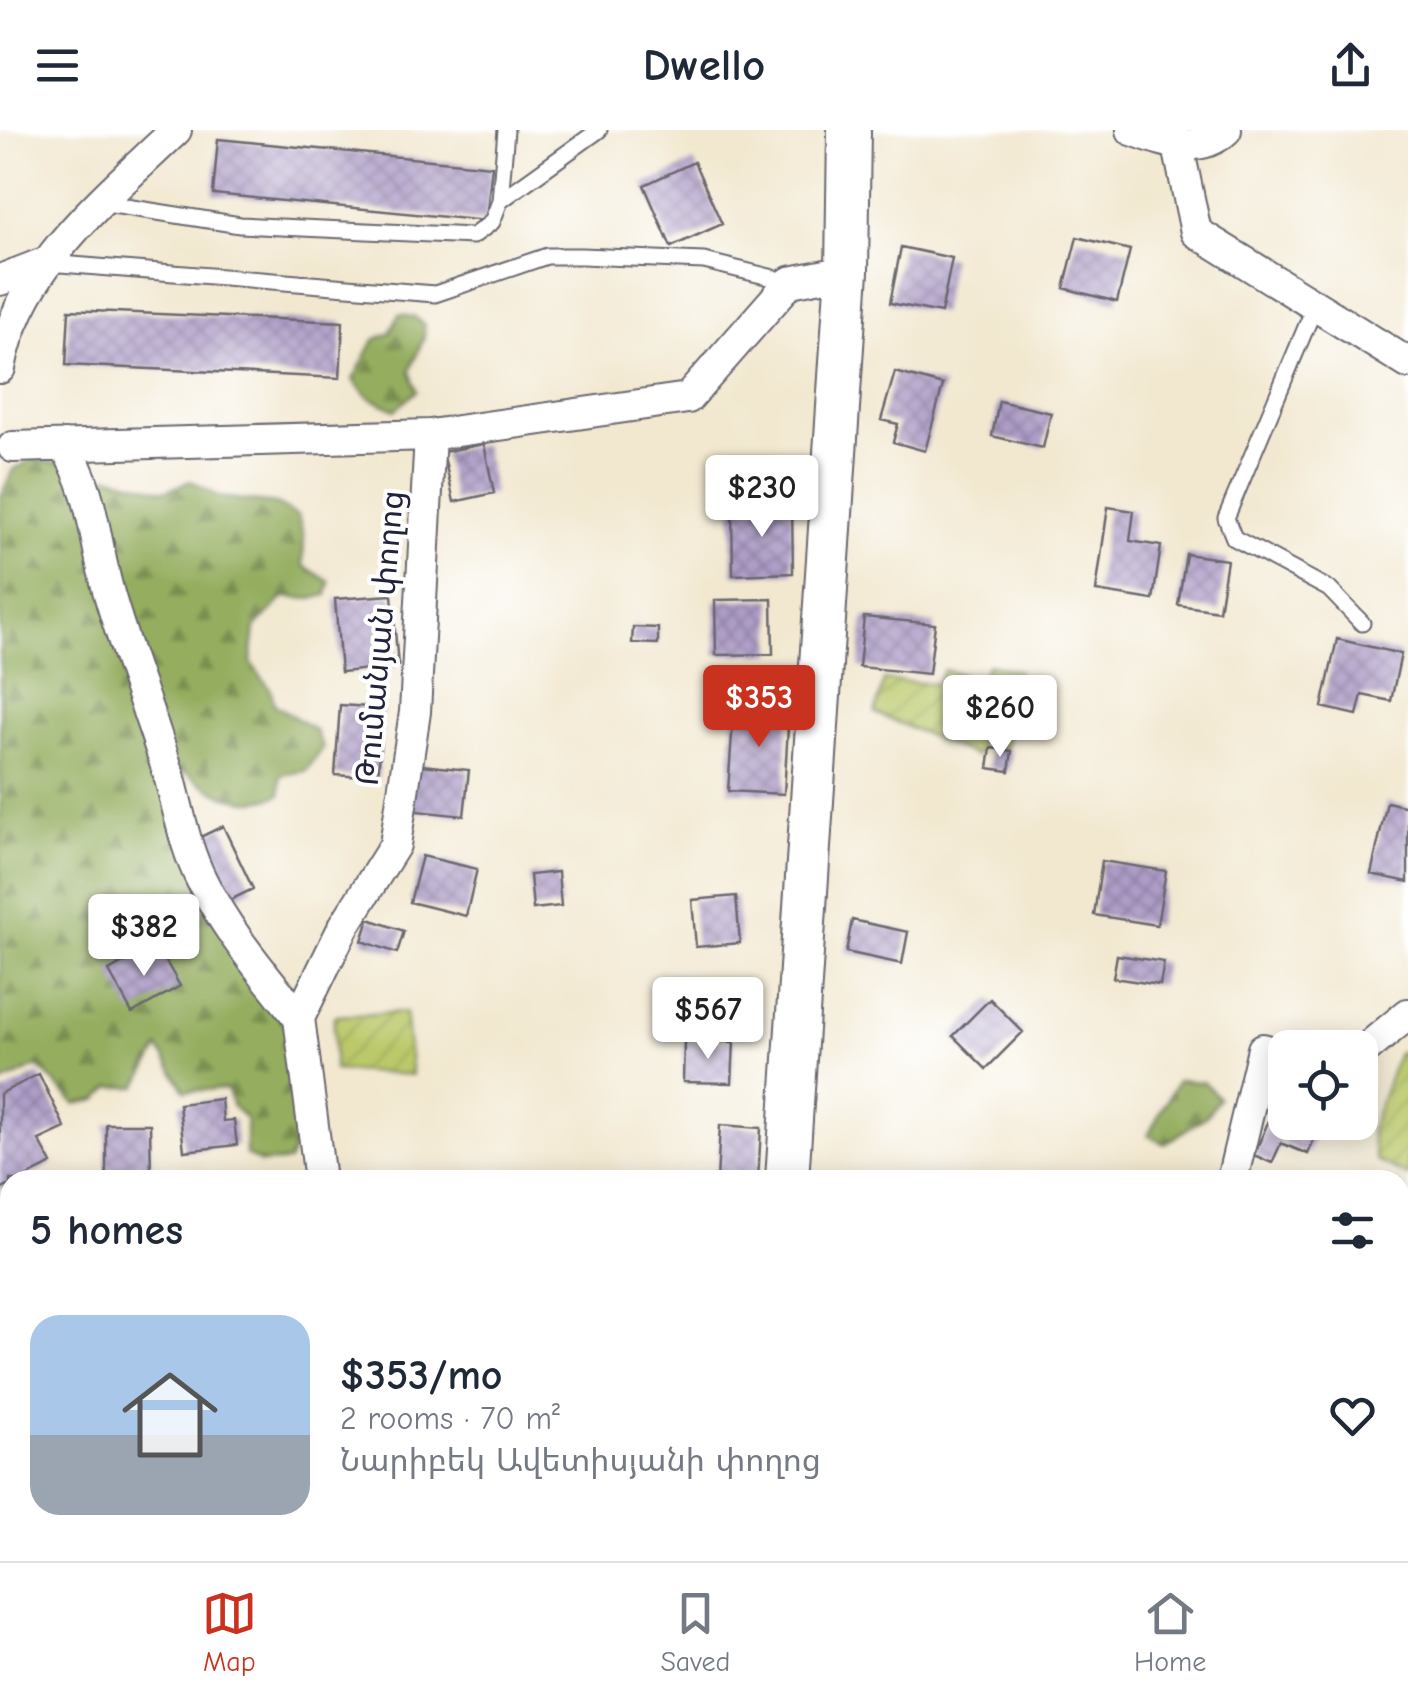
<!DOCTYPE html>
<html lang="en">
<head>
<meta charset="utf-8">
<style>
	:root { --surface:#fff; --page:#f2f2f3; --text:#1f2937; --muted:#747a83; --line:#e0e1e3; --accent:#c8321e }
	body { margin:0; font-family:"Comic Neue","Noto Sans Armenian",sans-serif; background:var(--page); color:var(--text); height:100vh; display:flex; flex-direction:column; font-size:38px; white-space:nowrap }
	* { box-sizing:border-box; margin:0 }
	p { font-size:32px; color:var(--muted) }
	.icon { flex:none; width:55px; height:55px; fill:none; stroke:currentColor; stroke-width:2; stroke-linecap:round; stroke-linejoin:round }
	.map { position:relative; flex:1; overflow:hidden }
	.details { position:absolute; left:0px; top:1040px; width:1410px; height:392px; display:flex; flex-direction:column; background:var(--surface); border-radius:30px 30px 0 0; box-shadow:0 5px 25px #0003 }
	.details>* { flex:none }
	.tools { position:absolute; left:1268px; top:900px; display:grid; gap:20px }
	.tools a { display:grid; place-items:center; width:110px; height:110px; border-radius:20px; background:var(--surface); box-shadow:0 5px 25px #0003; font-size:50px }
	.price { position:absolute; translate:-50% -85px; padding:0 22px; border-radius:10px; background:#fff; color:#222; font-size:32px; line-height:65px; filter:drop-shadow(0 2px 5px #0008) }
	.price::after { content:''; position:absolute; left:50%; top:60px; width:30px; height:22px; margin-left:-15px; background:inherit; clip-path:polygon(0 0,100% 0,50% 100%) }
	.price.on { background:var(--accent); color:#fff }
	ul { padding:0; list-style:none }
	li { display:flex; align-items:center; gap:30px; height:250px; padding:0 30px }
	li+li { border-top:2px solid var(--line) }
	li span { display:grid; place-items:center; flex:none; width:280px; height:200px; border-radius:30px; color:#555 }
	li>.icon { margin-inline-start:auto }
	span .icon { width:120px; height:120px; fill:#fffc; stroke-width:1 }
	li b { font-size:42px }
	h2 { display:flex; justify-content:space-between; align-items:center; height:120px; padding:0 30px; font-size:42px }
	header { display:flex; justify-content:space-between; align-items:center; height:130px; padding:0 30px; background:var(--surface); font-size:45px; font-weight:800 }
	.menu { display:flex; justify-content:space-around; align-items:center; height:140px; border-top:2px solid var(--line); background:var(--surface); font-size:28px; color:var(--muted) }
	.menu a { display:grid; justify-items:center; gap:5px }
	.menu .on { color:var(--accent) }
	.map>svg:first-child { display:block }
	.forest { fill:url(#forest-firs); stroke:#5b684d; stroke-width:2.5 }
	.garden { fill:url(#garden-furrows); stroke:#6e7653; stroke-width:2.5 }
	.building { fill:url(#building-cross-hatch) }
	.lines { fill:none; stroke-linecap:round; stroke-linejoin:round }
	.lane-casing { stroke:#6b676f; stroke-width:19 }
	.street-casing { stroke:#6b676f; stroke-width:34 }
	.secondary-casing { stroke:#6b676f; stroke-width:46 }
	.lane { stroke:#fff; stroke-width:15 }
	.street { stroke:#fff; stroke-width:30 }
	.secondary { stroke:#fff; stroke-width:42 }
	.labels { text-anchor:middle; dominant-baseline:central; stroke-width:8; stroke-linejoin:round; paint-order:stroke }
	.street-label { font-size:32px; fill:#22223b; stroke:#fff }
</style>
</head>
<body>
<header><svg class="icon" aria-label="menu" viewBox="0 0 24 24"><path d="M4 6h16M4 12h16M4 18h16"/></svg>Dwello<svg class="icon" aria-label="share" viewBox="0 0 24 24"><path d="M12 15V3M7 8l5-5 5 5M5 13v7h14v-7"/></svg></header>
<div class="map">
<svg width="1408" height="1431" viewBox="0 0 1408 1431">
	<defs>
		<pattern id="forest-firs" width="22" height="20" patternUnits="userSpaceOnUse" patternTransform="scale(2.5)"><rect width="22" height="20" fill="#94ad5f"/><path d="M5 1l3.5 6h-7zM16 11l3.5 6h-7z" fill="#788c50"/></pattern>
		<pattern id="garden-furrows" width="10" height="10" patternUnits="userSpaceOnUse" patternTransform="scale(2.5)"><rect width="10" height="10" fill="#bbc96b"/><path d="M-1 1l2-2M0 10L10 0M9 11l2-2" fill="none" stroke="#a0ac5e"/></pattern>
		<pattern id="building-cross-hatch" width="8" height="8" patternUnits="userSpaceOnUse" patternTransform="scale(2.5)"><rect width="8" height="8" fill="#ae9dc7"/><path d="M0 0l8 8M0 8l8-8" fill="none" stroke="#8d80a3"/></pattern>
	</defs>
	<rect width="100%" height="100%" fill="#fff"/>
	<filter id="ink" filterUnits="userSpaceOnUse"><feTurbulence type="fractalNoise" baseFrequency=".01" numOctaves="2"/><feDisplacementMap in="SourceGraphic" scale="20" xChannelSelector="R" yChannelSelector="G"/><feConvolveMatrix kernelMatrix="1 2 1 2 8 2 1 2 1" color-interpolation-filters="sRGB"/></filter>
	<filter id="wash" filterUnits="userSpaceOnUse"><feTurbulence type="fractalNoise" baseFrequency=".0048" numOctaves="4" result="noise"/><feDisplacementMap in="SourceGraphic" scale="40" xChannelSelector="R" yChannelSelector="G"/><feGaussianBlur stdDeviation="2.25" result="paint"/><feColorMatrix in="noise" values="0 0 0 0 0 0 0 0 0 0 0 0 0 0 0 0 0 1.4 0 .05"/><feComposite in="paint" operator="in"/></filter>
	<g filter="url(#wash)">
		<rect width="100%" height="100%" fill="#f2e8d0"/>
		<path class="forest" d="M 399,185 L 415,187 L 424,195 L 424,207 L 410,241 L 417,261 L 395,280 L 368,267 L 353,250 L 374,210 L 390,203 Z
			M 33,329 L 63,334 L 98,354 L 109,346 L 166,361 L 191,351 L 219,367 L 276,374 L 298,386 L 304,406 L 303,435 L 330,452 L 327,465 L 311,469 L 284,467 L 255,498 L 251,533 L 271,560 L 274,574 L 315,600 L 323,618 L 306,641 L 281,645 L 280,665 C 239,681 213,663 180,638 L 233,820 L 289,902 L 296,1014 L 288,1032 L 261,1033 L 246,1025 L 246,989 L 233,977 L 227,959 L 185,961 L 159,918 L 137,957 L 111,957 L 97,970 L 75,974 L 38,936 L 0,954 L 0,368 L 13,340 Z
			M 1178,950 L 1204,952 L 1219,968 L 1206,986 L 1165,1014 L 1148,1005 Z"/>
		<path class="garden" d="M 988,534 L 1018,541 L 1005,620 L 981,611 L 976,626 L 875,583 L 884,550 L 937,554 L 944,540 L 980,549 Z
			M 405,882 L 412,945 L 334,940 L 334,886 Z
			M 1408,920 L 1408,1046 L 1376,1031 L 1370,1000 L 1398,923 Z"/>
		<g id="blocks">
			<path class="building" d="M 218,9 L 492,36 L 486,91 L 213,64 Z
				M 694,32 L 722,94 L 671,117 L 644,55 Z
				M 1077,107 L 1130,120 L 1117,172 L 1064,158 Z
				M 901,117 L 952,128 L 941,183 L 890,173 Z
				M 69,180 L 343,192 L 340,248 L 66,235 Z
				M 895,242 L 943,255 L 925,321 L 893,312 L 898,294 L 881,290 Z
				M 999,271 L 1051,283 L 1043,318 L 992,306 Z
				M 484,314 L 494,363 L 454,372 L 443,322 Z
				M 792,376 L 793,443 L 733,445 L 732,377 Z
				M 1108,377 L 1134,381 L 1130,411 L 1161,416 L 1153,470 L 1096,461 Z
				M 1186,424 L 1227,430 L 1219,481 L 1178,475 Z
				M 392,465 L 398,536 L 341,542 L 335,469 Z
				M 772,469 L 773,524 L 716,525 L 715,470 Z
				M 864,487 L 935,494 L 929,544 L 859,537 Z
				M 633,497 L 658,498 L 658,514 L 632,513 Z
				M 1337,509 L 1401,524 L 1391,571 L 1362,565 L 1357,585 L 1322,577 Z
				M 340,575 L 383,578 L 378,648 L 335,645 Z
				M 734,576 L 789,580 L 784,664 L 728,661 Z
				M 991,618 L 1012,621 L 1009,641 L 988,638 Z
				M 412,634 L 469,640 L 464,686 L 407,680 Z
				M 1387,672 L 1408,677 L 1408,752 L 1371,744 Z
				M 223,696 L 253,759 L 224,773 L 194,710 Z
				M 422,726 L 477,739 L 466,786 L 410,772 Z
				M 1102,731 L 1166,741 L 1157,795 L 1094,785 Z
				M 558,742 L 561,776 L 533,779 L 530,745 Z
				M 736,766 L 740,813 L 696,817 L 692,770 Z
				M 369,789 L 404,801 L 397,823 L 362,811 Z
				M 852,790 L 908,802 L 902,834 L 846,822 Z
				M 156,814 L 180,856 L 132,883 L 109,841 Z
				M 1117,825 L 1164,832 L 1160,855 L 1113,848 Z
				M 698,860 L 748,861 L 747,902 L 697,901 Z
				M 990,869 L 1023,902 L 986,939 L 953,906 Z
				M 684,911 L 734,912 L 732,953 L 683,952 Z
				M 39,944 L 65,998 L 39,1010 L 52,1034 L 20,1050 L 10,1050 L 10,1055 L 0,1060 L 0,964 Z
				M 1280,964 L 1285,966 L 1285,992 L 1321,992 L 1308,1024 L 1281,1013 L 1272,1033 L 1254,1025 Z
				M 221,969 L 223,991 L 234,990 L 237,1015 L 184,1021 L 179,974 Z
				M 106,994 L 150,994 L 151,1050 L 106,1050 Z
				M 720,995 L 761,998 L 758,1050 L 717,1050 Z
				M 1408,1069 L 1408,1093 L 1400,1089 Z
				M 1408,1337 L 1408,1387 L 1400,1388 L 1400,1338 Z
				M 396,1422 L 456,1422 L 462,1431 L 402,1431 Z
				M 853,1422 L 866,1422 L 881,1431 L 849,1431 Z
				M 1001,1422 L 1055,1422 L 1065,1431 L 993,1431 Z"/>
		</g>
	</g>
	<g filter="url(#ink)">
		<use href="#blocks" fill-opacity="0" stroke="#6b676f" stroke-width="2.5"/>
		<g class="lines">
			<g class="lane-casing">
				<path id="lane" d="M 506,0 L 500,71 L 599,0
					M 100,73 L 240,95 L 473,106 L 492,92 L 500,71
					M 48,133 L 435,164 L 547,126 L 582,126 L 704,131 L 790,152
					M 1315,176 L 1226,388 L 1234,408 L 1329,459 L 1362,493
					M 746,1422 L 753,1431
					M 882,1422 L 904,1431
					M 637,1431 L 642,1422"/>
			</g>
			<g class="street-casing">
				<path id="street" d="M 1132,0 C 1163,11 1198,26 1226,0
					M 1178,16 L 1196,102 L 1408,233
					M 0,150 L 44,133
					M 0,238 C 19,135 104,70 176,0
					M 64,315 C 95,362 94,414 110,467 C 127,526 150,583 168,642 C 179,679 184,716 202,751 C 227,802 264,844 299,888
					M 13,317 L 430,305 L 688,268 L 790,152 L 847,141
					M 1360,924 L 1408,884
					M 320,1050 L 299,888 L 344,796 L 395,715 L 415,582 L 430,305
					M 1232,1050 L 1263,919 L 1285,926
					M 0,1161 L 10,1157
					M 1400,1410 L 1408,1408
					M 658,1422 L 685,1422
					M 1288,1431 L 1333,1422"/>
			</g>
			<g class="secondary-casing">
				<path id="secondary" d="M 787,1050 L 847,141 L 849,0
					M 1161,1422 L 1172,1431"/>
			</g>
			<use href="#lane" class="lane"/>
			<use href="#street" class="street"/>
			<use href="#secondary" class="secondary"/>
		</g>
	</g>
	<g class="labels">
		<g class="street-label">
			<text transform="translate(380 508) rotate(-85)">Թումանյան փողոց</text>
		</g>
	</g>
</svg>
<div class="tools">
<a><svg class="icon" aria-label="locate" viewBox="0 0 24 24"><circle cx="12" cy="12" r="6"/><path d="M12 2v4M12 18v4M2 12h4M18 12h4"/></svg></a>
</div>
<b class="price" style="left:762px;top:410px">$230</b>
<b class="price on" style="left:759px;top:620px">$353</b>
<b class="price" style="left:1000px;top:630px">$260</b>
<b class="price" style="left:144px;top:849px">$382</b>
<b class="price" style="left:708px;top:932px">$567</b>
<section class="details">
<h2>5 homes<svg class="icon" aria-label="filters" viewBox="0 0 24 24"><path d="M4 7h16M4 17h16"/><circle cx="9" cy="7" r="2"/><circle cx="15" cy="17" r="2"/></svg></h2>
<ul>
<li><span style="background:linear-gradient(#a9c7e8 60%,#9aa5b1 0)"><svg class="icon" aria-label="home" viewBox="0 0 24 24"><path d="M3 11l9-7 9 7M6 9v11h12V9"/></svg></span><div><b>$353/mo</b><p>2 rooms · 70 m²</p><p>Նարիբեկ Ավետիսյանի փողոց</p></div><svg class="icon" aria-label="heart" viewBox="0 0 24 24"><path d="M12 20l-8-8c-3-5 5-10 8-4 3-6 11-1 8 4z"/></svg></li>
</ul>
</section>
</div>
<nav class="menu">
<a class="on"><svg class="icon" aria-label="map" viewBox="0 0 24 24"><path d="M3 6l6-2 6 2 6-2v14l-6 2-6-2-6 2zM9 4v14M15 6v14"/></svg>Map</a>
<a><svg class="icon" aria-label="saved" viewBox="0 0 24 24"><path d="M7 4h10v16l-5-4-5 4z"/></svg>Saved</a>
<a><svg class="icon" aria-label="home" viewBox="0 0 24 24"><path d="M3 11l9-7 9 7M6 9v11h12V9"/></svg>Home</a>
</nav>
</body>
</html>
